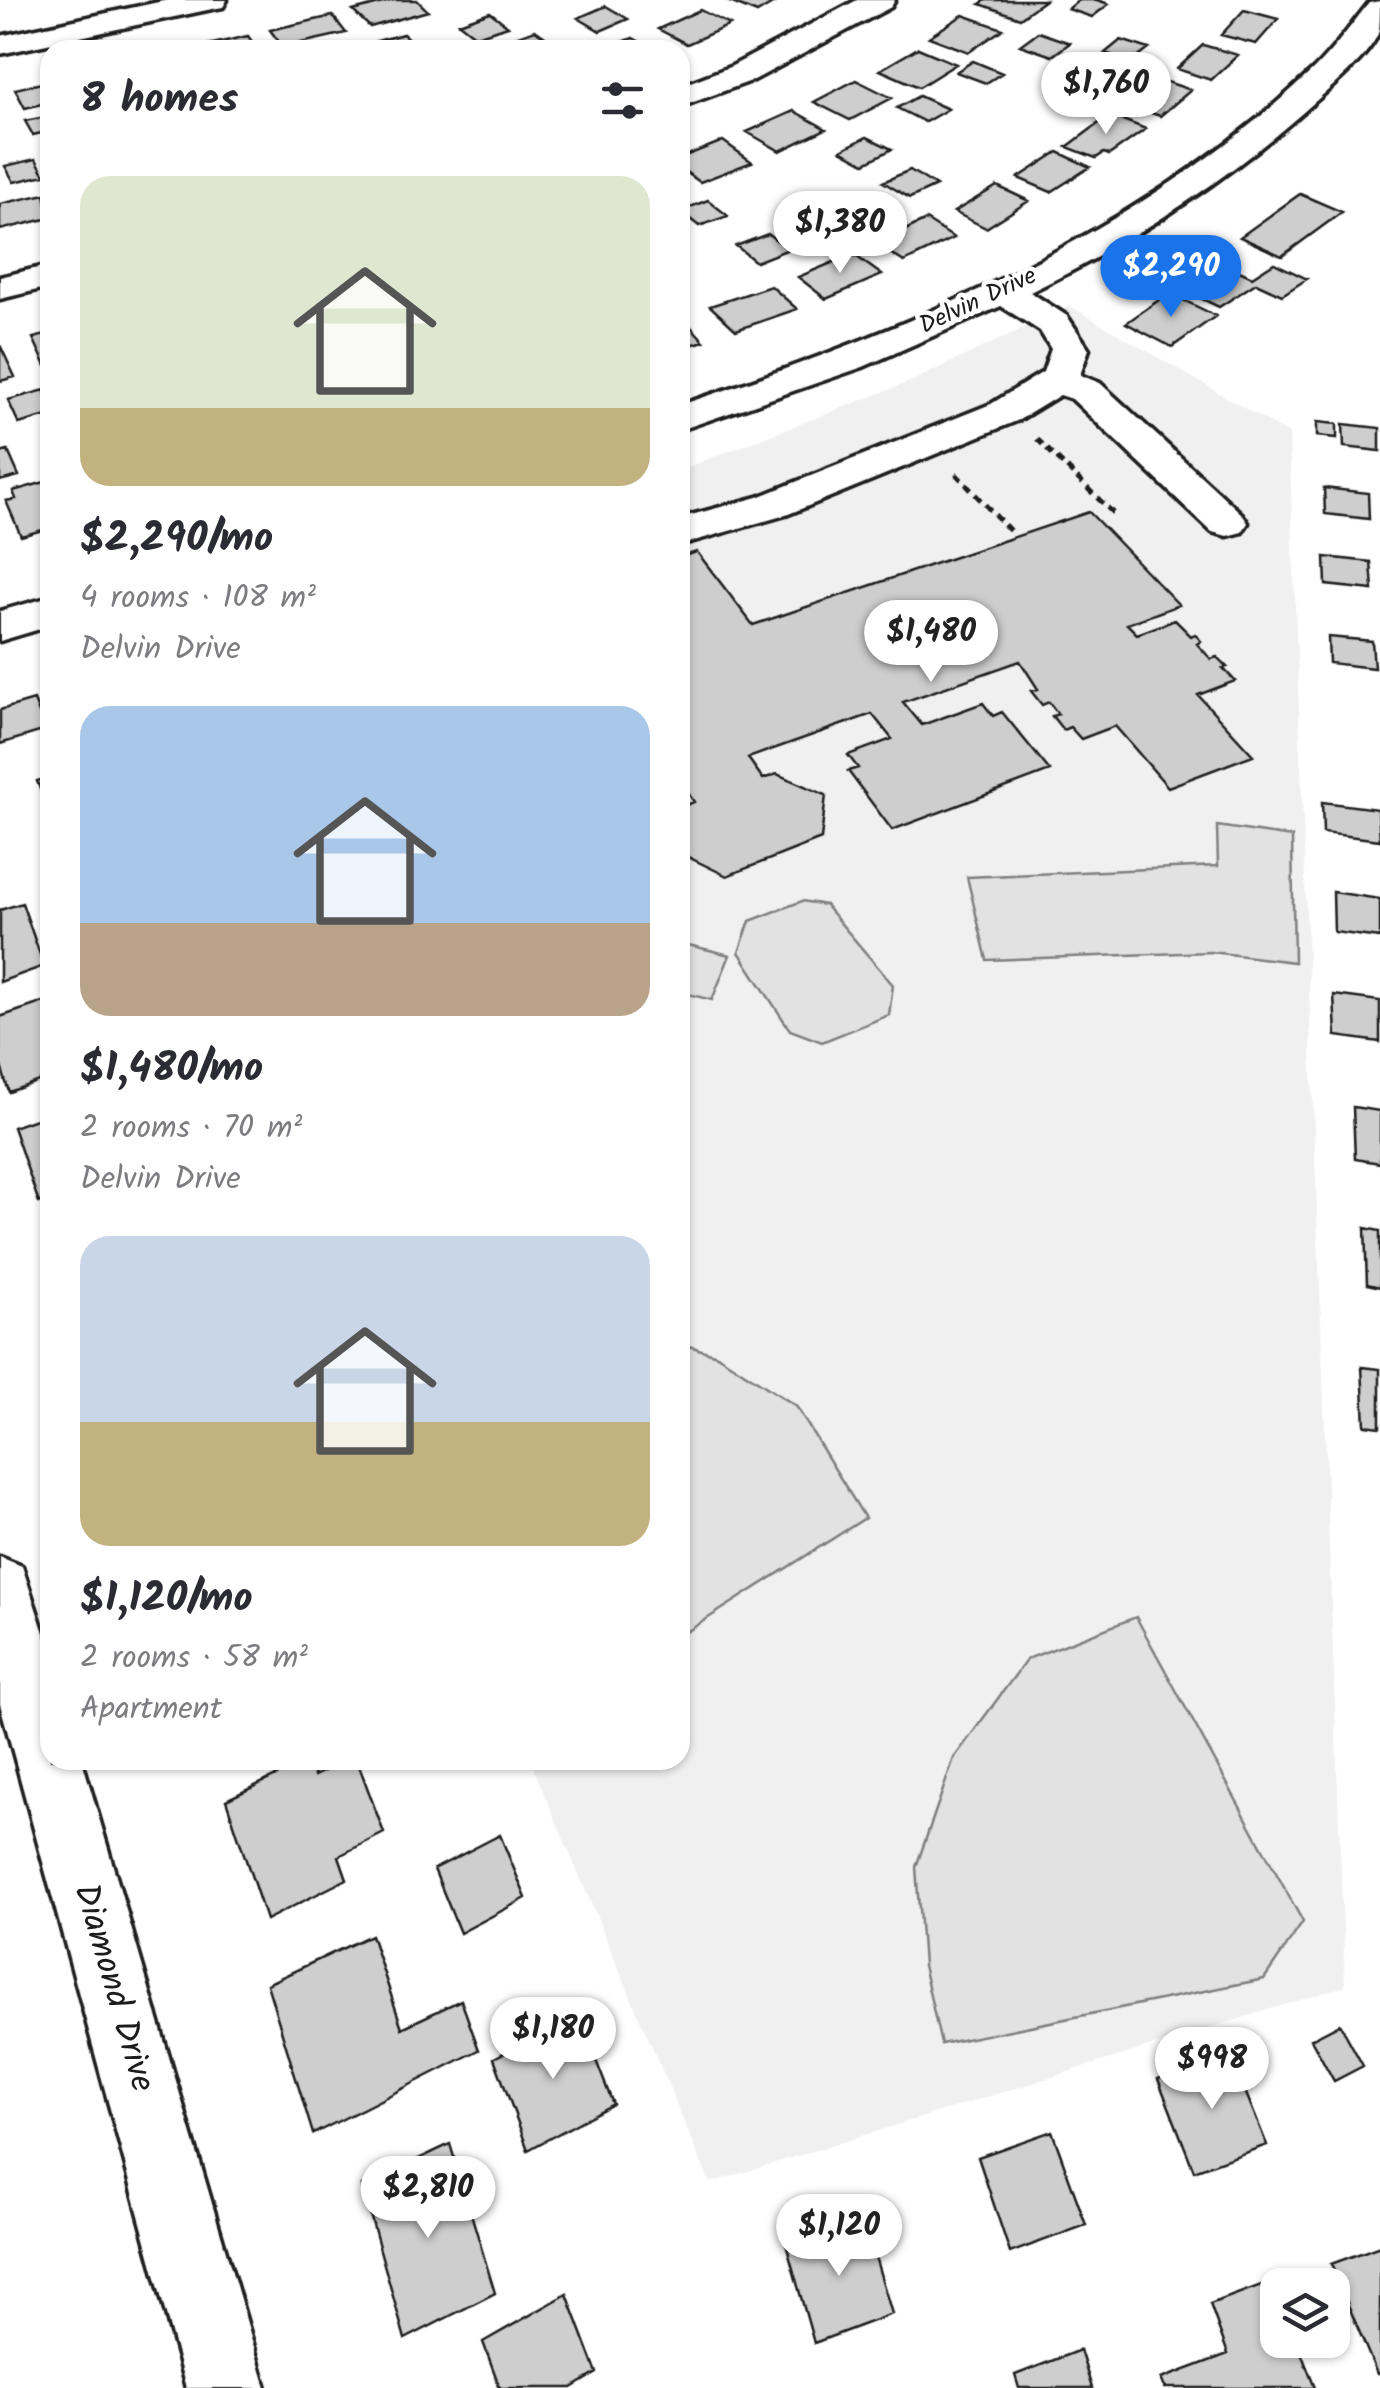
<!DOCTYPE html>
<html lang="en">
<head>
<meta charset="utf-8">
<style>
	:root { --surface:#fff; --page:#f2f2f3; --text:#2b2b33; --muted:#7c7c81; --accent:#1a73e8 }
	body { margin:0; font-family:Kalam,sans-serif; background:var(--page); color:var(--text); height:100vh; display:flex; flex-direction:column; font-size:38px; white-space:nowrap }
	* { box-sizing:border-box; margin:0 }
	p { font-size:32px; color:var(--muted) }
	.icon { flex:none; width:55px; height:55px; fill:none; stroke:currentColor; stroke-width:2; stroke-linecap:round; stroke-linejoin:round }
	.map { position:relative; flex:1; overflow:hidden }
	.sheet { position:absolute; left:40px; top:40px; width:650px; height:1730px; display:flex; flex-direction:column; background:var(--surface); border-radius:30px; box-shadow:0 2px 8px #0004 }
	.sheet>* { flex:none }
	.controls { position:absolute; left:1260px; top:2268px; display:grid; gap:20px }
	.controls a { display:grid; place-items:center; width:90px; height:90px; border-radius:20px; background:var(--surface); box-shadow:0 2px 8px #0004; font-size:50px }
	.price { position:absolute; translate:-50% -85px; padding:0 22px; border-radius:35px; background:#fff; color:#222; font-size:32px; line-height:65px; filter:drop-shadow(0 2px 5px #0008) }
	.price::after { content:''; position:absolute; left:50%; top:60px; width:30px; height:22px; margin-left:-15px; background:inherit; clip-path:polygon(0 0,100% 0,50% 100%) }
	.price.on { background:var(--accent); color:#fff }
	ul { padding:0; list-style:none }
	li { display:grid; align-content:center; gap:20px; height:530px; padding:0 40px }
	li span { display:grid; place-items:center; height:310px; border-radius:30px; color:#555 }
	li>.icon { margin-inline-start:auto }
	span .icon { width:180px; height:180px; fill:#fffc; stroke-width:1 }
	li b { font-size:42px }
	h2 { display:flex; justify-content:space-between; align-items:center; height:120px; padding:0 40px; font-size:42px }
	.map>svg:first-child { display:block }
	.built { fill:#f0f0f0 }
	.green { fill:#e2e2e2; stroke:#7f7f7f; stroke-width:2.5 }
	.building { fill:#cecece; stroke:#1c1c1c; stroke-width:2.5 }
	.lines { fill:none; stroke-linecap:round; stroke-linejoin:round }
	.minor-casing { stroke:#1c1c1c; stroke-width:7 }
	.path { stroke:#1c1c1c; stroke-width:5; stroke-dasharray:8 6; stroke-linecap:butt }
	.minor { fill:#fff; fill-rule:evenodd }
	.labels { text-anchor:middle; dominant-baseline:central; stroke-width:9; stroke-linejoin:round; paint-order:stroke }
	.far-street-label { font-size:25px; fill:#1c1c1c; stroke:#fff }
	.near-street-label { font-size:35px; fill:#1c1c1c; stroke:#fff }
</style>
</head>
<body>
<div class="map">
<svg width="1380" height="2388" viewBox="0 0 1380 2388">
	<rect width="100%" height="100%" fill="#fff"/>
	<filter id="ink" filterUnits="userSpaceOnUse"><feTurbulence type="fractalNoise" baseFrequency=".01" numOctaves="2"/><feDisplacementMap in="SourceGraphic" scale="20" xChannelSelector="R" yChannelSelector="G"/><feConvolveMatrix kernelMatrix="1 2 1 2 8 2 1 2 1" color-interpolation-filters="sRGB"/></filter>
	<g filter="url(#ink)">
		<path class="built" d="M 1070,306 L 1289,434 L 1345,1986 L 710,2183 L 530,1760 L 680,1760 L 680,470 L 912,381 Z"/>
		<path class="green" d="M 1217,826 L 1292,837 L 1294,962 L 1211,952 L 987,960 L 967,877 L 1218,866 Z
			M 802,901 L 825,905 L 893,985 L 889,1015 L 822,1042 L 790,1030 L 739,952 L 750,921 Z
			M 680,943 L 730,955 L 712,1000 L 680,992 Z
			M 680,1343 L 717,1355 L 796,1406 L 865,1518 L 680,1636 Z
			M 1136,1617 L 1303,1922 L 1264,1979 L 941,2044 L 923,1965 L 916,1867 L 954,1758 L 1027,1659 Z"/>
		<path class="building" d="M 394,0 L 417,0 L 428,11 L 370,27 L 353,11 Z
			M 725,0 L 779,0 L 757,13 Z
			M 986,0 L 1045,0 L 1020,18 L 980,4 Z
			M 1079,0 L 1097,0 L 1109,4 L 1092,17 L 1068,9 Z
			M 606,6 L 628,19 L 600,31 L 578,18 Z
			M 700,10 L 730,25 L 687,44 L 658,29 Z
			M 1244,10 L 1278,19 L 1256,44 L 1221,35 Z
			M 490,12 L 508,26 L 476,36 L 459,23 Z
			M 963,15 L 1003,29 L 969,52 L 929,37 Z
			M 333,16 L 346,33 L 283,47 L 270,30 Z
			M 535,30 L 555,44 L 539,50 L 517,50 L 504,41 Z
			M 1038,32 L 1070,43 L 1052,56 L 1020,45 Z
			M 403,34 L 421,50 L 377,50 L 370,43 Z
			M 248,36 L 258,50 L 186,50 Z
			M 633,38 L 655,50 L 603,50 Z
			M 1121,40 L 1149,49 L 1132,62 L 1105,53 Z
			M 1203,45 L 1238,55 L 1211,80 L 1177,69 Z
			M 918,48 L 956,64 L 919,87 L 880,70 Z
			M 973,61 L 1002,73 L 986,83 L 956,72 Z
			M 1158,79 L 1191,90 L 1160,116 L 1126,104 Z
			M 856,80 L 892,98 L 850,120 L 814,102 Z
			M 50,81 L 50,102 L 25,108 L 15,89 Z
			M 919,96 L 948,109 L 925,122 L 897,108 Z
			M 794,111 L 826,129 L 780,151 L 747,132 Z
			M 1110,115 L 1146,129 L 1109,155 L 1104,153 L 1096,158 L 1067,147 Z
			M 50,116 L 50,131 L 33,135 L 25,121 Z
			M 867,137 L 892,149 L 865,163 L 841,150 Z
			M 723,141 L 752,162 L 700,182 L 680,168 L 680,158 Z
			M 1058,152 L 1090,167 L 1051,192 L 1018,178 Z
			M 36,159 L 45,175 L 14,182 L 5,166 Z
			M 910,170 L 936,186 L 910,198 L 883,182 Z
			M 997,186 L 1029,201 L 986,228 L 954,212 Z
			M 45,194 L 50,218 L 0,230 L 0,204 Z
			M 1300,194 L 1342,212 L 1282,256 L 1240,237 Z
			M 708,200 L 728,216 L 699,226 L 680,211 Z
			M 838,202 L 864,219 L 837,231 L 811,214 Z
			M 926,220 L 954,238 L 904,262 L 876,244 Z
			M 768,234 L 789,249 L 756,262 L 736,246 Z
			M 853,254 L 882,275 L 826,299 L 798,277 Z
			M 1214,259 L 1252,277 L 1274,263 L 1307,279 L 1282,295 L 1256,283 L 1219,307 L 1173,285 Z
			M 771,286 L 797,309 L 736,330 L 710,306 Z
			M 1169,293 L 1216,316 L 1172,347 L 1126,323 Z
			M 680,317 L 682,317 L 704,341 L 680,348 Z
			M 50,334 L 50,367 L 47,368 L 33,338 Z
			M 1,347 L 15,377 L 0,381 L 0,348 Z
			M 45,390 L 50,415 L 19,424 L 8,400 Z
			M 1317,422 L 1337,424 L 1337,438 L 1317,436 Z
			M 1343,424 L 1380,428 L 1380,451 L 1344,447 Z
			M 8,451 L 19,476 L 0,481 L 0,453 Z
			M 45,482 L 50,489 L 50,528 L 21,536 L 6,501 L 16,499 L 13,491 Z
			M 1324,488 L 1368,493 L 1369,519 L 1325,514 Z
			M 1089,512 L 1179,605 L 1127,624 L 1137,634 L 1175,620 L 1191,636 L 1195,634 L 1201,641 L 1197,644 L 1211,659 L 1217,657 L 1227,667 L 1223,668 L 1235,681 L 1198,695 L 1253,755 L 1168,787 L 1115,726 L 1081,739 L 1070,727 L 1063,730 L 1052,716 L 1058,714 L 1049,702 L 1042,705 L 1031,691 L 1038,689 L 1020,661 L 903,702 L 922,725 L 983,703 L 993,716 L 1002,712 L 1050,771 L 892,830 L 848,771 L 858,768 L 848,755 L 892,739 L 872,714 L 748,758 L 763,779 L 777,774 L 826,795 L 821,839 L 727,876 L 680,853 L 681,807 L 694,802 L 680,781 L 680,557 L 697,552 L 753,625 Z
			M 1325,557 L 1371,562 L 1373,590 L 1326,585 Z
			M 1328,637 L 1372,641 L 1374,668 L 1329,663 Z
			M 34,700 L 46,730 L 0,744 L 0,710 Z
			M 50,777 L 50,816 L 37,781 Z
			M 1322,802 L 1378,809 L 1380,840 L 1323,833 Z
			M 1333,892 L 1380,899 L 1380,938 L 1334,932 Z
			M 22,903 L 44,966 L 0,982 L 0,910 Z
			M 1334,995 L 1380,1001 L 1380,1042 L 1336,1036 Z
			M 50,1000 L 50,1077 L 9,1092 L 0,1063 L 0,1017 Z
			M 1353,1107 L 1380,1111 L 1380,1163 L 1355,1159 Z
			M 50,1114 L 50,1199 L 39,1203 L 13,1127 Z
			M 1365,1228 L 1380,1231 L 1380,1287 L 1367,1284 Z
			M 1362,1367 L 1380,1369 L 1380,1427 L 1365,1425 Z
			M 309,1760 L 314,1776 L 347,1760 L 357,1760 L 384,1833 L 339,1856 L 347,1879 L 266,1920 L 226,1800 Z
			M 500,1835 L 526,1898 L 460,1933 L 434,1869 Z
			M 371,1935 L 402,2028 L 461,2000 L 479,2050 L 313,2134 L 267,1984 Z
			M 578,2014 L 613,2104 L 528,2150 L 494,2058 Z
			M 1340,2024 L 1363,2066 L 1334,2081 L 1311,2039 Z
			M 1230,2054 L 1267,2145 L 1194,2171 L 1158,2079 Z
			M 1052,2131 L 1086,2225 L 1010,2253 L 978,2157 Z
			M 450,2144 L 495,2293 L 405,2339 L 362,2186 Z
			M 863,2216 L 892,2314 L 814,2343 L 786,2244 Z
			M 1380,2246 L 1380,2373 L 1377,2374 L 1331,2264 Z
			M 1272,2281 L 1278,2294 L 1278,2340 L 1296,2340 L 1315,2388 L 1165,2388 L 1161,2379 L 1228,2354 L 1210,2304 Z
			M 567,2294 L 597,2373 L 572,2388 L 500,2388 L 483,2342 Z
			M 1080,2350 L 1092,2388 L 1019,2388 L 1015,2375 Z"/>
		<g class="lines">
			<g class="minor-casing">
				<path id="minor" d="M 168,0 L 227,0 L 223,7 L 212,9 L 0,54 L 0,36 Z
					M 857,0 L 895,0 L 891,7 L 754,80 L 680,107 L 680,86 L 732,66 Z
					M 1380,1 C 1380,9 1380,23 1379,31 C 1371,54 1335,84 1317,100 C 1231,177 1134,242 1030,292 L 1067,316 L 1089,349 L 1080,375 L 1100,383 L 1242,514 L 1248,523 L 1242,532 L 1227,536 L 1212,532 L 1072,399 L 1060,395 L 1019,420 L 786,515 L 680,545 L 680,518 L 758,497 L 991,404 L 1043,372 L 1051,349 L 1040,331 L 1001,306 L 863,367 L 680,430 L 680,405 C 907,331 1140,235 1315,68 C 1335,48 1351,25 1369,3 Z
					M 50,265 L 50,287 L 0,299 L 0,277 Z
					M 50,597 L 50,626 L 0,641 L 0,611 Z
					M 0,1557 L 22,1566 L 50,1651 L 50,1760 L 82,1760 L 266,2388 L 186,2388 L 0,1704 Z"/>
			</g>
			<path class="path" d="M 1037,439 L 1114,514
				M 956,474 L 1013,534"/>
			<use href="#minor" class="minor"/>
		</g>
	</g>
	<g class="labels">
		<g class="far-street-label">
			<text transform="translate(978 301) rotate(-25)">Delvin Drive</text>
		</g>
		<g class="near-street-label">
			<text transform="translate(113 1988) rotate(74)">Diamond Drive</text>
		</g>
	</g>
</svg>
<div class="controls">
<a><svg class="icon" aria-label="layers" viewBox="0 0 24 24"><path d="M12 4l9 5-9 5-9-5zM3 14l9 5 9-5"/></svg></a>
</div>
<b class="price" style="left:1106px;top:137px">$1,760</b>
<b class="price" style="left:840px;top:276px">$1,380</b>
<b class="price on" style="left:1171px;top:320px">$2,290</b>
<b class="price" style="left:931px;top:685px">$1,480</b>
<b class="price" style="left:553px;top:2082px">$1,180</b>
<b class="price" style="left:1212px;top:2112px">$998</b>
<b class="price" style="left:428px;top:2241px">$2,810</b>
<b class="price" style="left:839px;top:2279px">$1,120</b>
<section class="sheet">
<h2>8 homes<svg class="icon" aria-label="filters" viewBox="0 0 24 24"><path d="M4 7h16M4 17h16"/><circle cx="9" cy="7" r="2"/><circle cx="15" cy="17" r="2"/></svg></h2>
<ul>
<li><span style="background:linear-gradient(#dfe7d0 75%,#c2b280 0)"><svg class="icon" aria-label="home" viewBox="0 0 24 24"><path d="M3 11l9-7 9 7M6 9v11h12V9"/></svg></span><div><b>$2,290/mo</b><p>4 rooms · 108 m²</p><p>Delvin Drive</p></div></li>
<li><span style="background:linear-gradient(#a9c7e8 70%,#b9a48a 0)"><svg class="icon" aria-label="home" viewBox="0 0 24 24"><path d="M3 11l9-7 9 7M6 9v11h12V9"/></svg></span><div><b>$1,480/mo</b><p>2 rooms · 70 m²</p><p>Delvin Drive</p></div></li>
<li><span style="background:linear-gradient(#c9d6e8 60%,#c2b280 0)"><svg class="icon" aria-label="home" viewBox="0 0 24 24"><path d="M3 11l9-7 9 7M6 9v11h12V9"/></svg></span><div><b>$1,120/mo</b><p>2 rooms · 58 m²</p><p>Apartment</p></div></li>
</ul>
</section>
</div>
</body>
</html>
